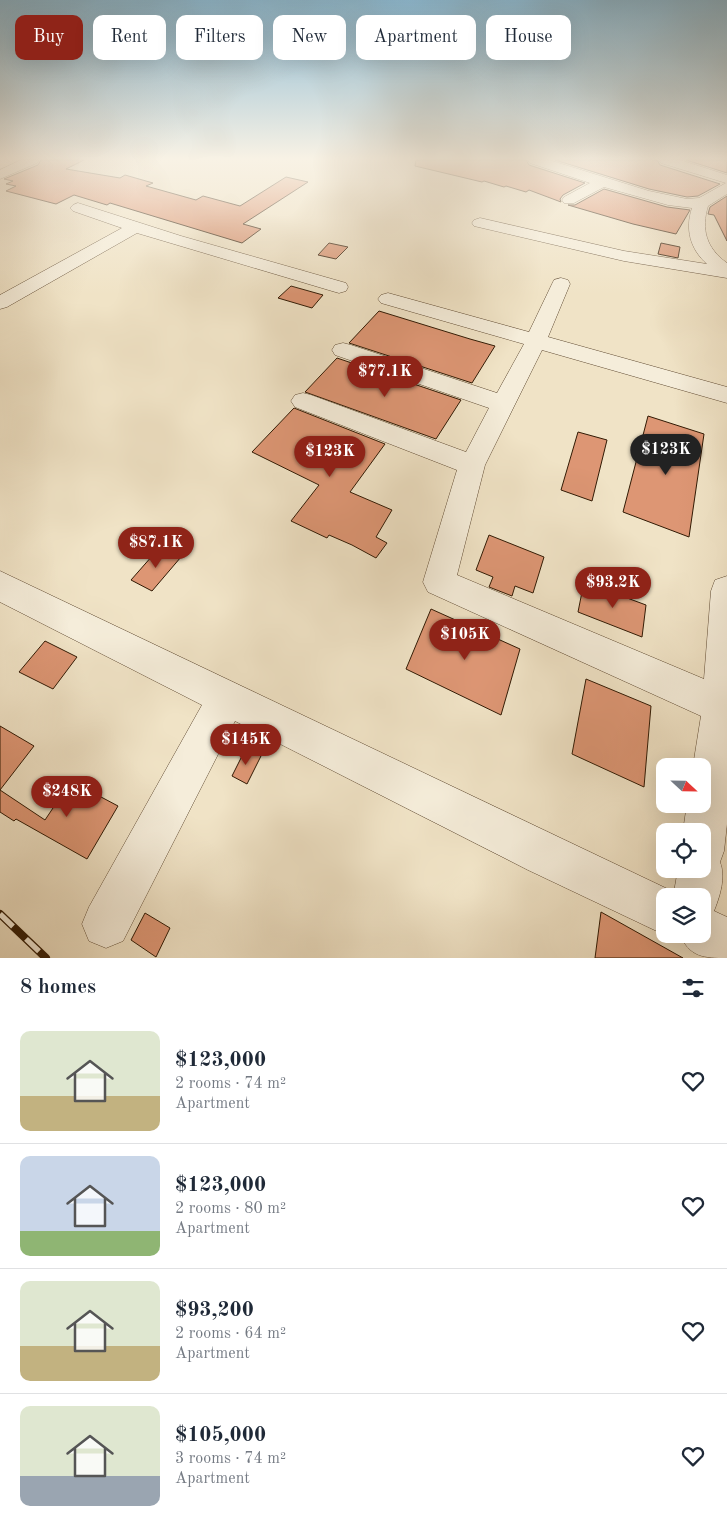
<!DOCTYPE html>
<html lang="en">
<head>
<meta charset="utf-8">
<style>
	:root { --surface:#fff; --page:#f2f2f3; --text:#1f2937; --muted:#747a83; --line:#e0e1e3; --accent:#8f2418 }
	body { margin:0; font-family:"Old Standard TT",serif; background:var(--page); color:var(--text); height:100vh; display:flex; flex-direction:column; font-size:19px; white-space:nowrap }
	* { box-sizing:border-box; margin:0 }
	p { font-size:16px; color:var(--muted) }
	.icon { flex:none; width:28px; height:28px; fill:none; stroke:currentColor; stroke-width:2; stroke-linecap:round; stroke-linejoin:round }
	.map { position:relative; height:958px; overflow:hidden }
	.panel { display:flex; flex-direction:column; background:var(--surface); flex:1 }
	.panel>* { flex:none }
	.hud { position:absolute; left:15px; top:15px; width:698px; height:45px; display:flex; gap:10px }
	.needle { width:32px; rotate:112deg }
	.buttons { position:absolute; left:656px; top:758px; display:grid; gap:10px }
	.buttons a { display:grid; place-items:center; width:55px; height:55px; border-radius:10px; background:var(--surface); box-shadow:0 5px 20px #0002; font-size:25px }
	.price { position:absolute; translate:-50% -42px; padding:0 11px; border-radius:18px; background:var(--accent); color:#fff; font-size:16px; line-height:32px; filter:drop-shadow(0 1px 2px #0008) }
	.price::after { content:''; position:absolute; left:50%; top:30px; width:15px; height:11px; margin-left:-8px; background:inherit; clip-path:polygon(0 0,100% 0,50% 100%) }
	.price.current { background:#222; color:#fff }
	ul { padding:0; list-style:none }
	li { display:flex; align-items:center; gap:15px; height:125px; padding:0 20px }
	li+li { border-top:1px solid var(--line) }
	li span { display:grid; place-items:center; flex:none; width:140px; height:100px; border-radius:10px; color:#555 }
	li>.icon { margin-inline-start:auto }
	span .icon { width:60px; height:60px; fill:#fffc; stroke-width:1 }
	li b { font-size:21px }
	h2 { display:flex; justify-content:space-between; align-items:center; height:60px; padding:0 20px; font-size:21px }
	.pill { padding:0 18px; border-radius:10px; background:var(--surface); box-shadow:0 5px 20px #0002; font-size:18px; line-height:45px }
	.pill.current { background:var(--accent); color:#fff }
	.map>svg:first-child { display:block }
	.building { fill:#dd9674; stroke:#311a04 }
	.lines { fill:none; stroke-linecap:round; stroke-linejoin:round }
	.minor-casing { stroke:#614c34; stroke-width:1 }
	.minor { fill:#f5edda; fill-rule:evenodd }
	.rail-casing { stroke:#311a04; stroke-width:8 }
	.rail { stroke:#f5edda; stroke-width:5.5; stroke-dasharray:18; stroke-linecap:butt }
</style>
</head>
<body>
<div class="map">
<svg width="727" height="958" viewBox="0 0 727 958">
	<rect width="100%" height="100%" fill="#f0e3c6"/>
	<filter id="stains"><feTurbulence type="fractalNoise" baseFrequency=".004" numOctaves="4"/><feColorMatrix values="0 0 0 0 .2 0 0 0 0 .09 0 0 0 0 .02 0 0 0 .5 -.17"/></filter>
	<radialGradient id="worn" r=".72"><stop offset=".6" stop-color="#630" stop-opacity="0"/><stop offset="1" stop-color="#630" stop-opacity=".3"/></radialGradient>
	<path class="building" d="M 41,160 L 84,160 L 66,169 L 120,178 L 125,175 L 153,183 L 146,186 L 196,200 L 203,196 L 240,206 L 286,177 L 308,182 L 243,224 L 261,229 L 242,243 L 110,203 L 107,205 L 74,195 L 56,204 L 6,191 L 16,186 L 6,184 L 13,181 L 4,179 L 38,165 Z
		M 416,160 L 526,160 L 529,165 L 585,183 L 563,195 L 560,199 L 561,202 L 529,190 L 526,192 L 506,186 L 504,187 L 484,181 L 482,182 L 415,166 Z
		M 555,160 L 657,160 L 660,165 L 720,184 L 698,196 L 687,197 L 649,189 Z
		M 686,160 L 727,160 L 727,173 Z
		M 604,189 L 667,207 L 690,210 L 676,234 L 633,224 L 568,205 L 575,205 Z
		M 727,196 L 727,241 L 714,215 L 708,214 L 710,207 Z
		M 329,243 L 348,247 L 336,259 L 318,255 Z
		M 661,243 L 680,247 L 678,258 L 658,254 Z
		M 291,286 L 323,295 L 312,308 L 278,298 Z
		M 379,311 L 470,339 L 495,346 L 472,383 L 349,343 Z
		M 337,358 L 461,400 L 436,439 L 305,392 Z
		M 294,408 L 385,444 L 350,492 L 392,510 L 376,537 L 387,543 L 376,558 L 352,545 L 329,535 L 327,538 L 291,521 L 319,485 L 252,452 Z
		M 648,416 L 704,434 L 689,537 L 623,512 Z
		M 578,432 L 607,440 L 592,501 L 561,490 Z
		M 489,535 L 544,557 L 533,593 L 515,586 L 512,596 L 489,587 L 493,577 L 476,570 Z
		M 160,547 L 181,557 L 152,591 L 131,580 Z
		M 584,582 L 646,605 L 642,637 L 578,612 Z
		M 431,609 L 520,649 L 501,715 L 406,669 Z
		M 45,641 L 77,657 L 53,689 L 19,672 Z
		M 586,679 L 651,706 L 644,787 L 572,754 Z
		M 0,726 L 34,746 L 0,790 Z
		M 246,748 L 261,756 L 247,784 L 232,776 Z
		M 71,781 L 118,806 L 87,859 L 16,819 L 14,821 L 0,812 L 0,790 L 45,820 Z
		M 601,912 L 683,958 L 595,958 Z
		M 145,913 L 170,928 L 156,957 L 131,940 Z"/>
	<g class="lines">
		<g class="minor-casing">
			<path id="minor" d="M 21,160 L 39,160 L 37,163 L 0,179 L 0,170 Z
				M 528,160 L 549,160 L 649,191 L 687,199 L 699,198 L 726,183 L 661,163 L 659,160 L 680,160 L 727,175 L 727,194 L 708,206 C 701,229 706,248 727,263 L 727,278 L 624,261 L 474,226 L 472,223 L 474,220 L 480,218 L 624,251 L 707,264 C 690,249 685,229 692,208 L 668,205 L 604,187 L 574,203 L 564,203 L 562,200 L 564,197 L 590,183 L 530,163 Z
				M 78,203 L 181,236 L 346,283 L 348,287 L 346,291 L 339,293 L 332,291 L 137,233 L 7,307 L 0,309 L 0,295 L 122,228 L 73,211 L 70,208 L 73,205 Z
				M 561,278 L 568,280 L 570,284 L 548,337 L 727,387 L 727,403 L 542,350 L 485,465 L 457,575 L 704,679 L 711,591 L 715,580 L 727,576 L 727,824 L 724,851 L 720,862 C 726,877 720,896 714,911 L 727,917 L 727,958 C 704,958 689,957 680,934 L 702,934 L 702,896 L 665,896 L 665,934 L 669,934 L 665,935 L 528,870 L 235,721 L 123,941 L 106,948 L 89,941 L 82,924 L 89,907 L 202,705 L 0,602 L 0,571 L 674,892 L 678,869 L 702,869 L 702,831 L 683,831 L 687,804 L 702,804 L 702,766 L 693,766 L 701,716 L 428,592 L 423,582 L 457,470 L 295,407 L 291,401 L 295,395 L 303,393 L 311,395 L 466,452 L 489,408 L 335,355 L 332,350 L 335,345 L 343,343 L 351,345 L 497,393 L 524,344 L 381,303 L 378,299 L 381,295 L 388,293 L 529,332 L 552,284 L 554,280 Z"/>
		</g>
		<use href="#minor" class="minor"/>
		<g class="rail-casing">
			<path id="rail" d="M 0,914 L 46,958"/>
		</g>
		<use href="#rail" class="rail"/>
	</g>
	<linearGradient id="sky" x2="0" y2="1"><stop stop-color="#89b8d2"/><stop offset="0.54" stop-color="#f8f2e5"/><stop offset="1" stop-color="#f8f2e5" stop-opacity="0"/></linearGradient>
	<rect width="727" height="294" fill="url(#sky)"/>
	<rect width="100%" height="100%" filter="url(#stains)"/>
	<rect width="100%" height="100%" fill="url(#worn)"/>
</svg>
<div class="buttons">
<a><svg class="needle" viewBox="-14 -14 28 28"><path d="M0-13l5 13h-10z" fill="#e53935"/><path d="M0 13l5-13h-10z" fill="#747a83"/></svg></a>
<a><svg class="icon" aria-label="locate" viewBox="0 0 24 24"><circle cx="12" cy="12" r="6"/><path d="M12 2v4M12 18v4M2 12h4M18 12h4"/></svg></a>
<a><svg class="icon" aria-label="layers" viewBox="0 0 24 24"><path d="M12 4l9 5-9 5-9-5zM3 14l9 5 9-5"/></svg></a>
</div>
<b class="price" style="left:385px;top:398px">$77.1K</b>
<b class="price current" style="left:666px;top:476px">$123K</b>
<b class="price" style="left:330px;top:478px">$123K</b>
<b class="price" style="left:156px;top:569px">$87.1K</b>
<b class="price" style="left:613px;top:609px">$93.2K</b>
<b class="price" style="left:465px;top:661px">$105K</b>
<b class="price" style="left:246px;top:766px">$145K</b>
<b class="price" style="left:67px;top:818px">$248K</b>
<div class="hud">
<a class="pill current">Buy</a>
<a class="pill">Rent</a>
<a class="pill">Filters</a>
<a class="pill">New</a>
<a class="pill">Apartment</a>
<a class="pill">House</a>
</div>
</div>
<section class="panel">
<h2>8 homes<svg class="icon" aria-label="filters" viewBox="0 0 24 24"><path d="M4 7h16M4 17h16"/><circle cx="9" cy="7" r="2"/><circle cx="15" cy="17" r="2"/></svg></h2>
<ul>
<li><span style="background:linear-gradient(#dfe7d0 65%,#c2b280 0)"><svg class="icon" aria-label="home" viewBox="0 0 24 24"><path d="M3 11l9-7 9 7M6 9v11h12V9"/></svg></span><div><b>$123,000</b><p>2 rooms · 74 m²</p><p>Apartment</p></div><svg class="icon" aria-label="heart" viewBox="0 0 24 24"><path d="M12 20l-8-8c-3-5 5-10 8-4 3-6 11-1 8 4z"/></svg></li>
<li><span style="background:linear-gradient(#c9d6e8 75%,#8fb573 0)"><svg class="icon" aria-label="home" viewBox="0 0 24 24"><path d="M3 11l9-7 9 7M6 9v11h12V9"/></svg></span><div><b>$123,000</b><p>2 rooms · 80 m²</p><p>Apartment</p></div><svg class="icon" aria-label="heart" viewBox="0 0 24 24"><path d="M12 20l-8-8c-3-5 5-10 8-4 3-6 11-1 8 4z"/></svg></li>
<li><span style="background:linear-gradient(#dfe7d0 65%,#c2b280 0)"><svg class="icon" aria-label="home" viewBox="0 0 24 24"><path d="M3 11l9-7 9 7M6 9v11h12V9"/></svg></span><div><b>$93,200</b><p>2 rooms · 64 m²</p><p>Apartment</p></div><svg class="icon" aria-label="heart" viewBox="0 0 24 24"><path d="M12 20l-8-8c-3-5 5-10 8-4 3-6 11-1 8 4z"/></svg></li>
<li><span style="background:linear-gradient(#dfe7d0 70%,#9aa5b1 0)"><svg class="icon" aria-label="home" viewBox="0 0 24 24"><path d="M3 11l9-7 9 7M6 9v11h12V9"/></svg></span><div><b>$105,000</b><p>3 rooms · 74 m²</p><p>Apartment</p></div><svg class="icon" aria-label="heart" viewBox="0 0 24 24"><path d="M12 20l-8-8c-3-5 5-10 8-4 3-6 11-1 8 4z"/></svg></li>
</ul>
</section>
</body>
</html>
